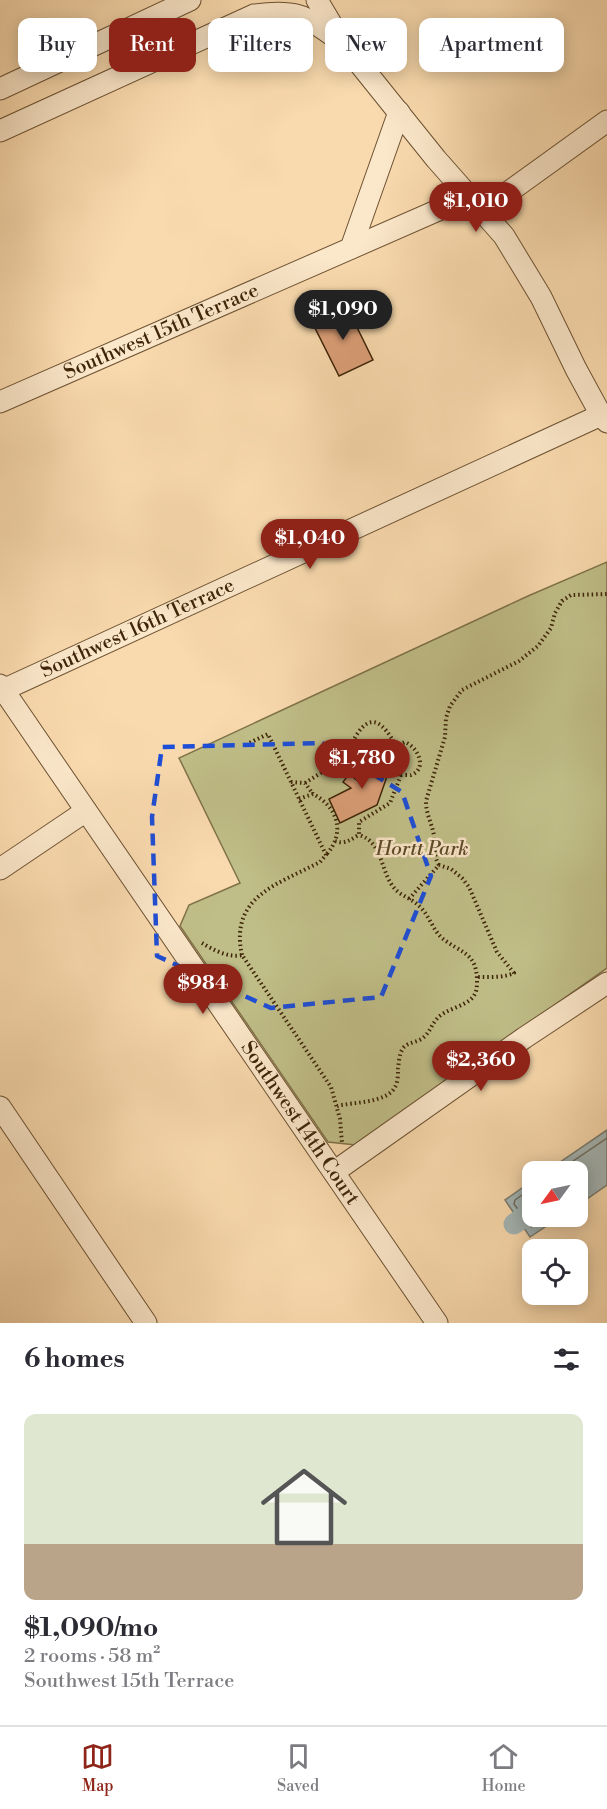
<!DOCTYPE html>
<html lang="en">
<head>
<meta charset="utf-8">
<style>
	:root { --surface:#fff; --page:#f7f7f7; --text:#2b2b33; --muted:#7c7c81; --line:#e1e1e2; --accent:#8f2418 }
	body { margin:0; font-family:"Libre Bodoni",serif; background:var(--page); color:var(--text); height:100vh; display:flex; flex-direction:column; font-size:22px; white-space:nowrap }
	* { box-sizing:border-box; margin:0 }
	p { font-size:20px; color:var(--muted) }
	.icon { flex:none; width:33px; height:33px; fill:none; stroke:currentColor; stroke-width:2; stroke-linecap:round; stroke-linejoin:round }
	.map { position:relative; height:1323px; overflow:hidden }
	.sheet { display:flex; flex-direction:column; background:var(--surface); flex:1 }
	.sheet>* { flex:none }
	.banner { position:absolute; left:18px; top:18px; width:572px; height:54px; display:flex; gap:12px }
	.needle { width:39px; rotate:237deg }
	.buttons { position:absolute; left:522px; top:1161px; display:grid; gap:12px }
	.buttons a { display:grid; place-items:center; width:66px; height:66px; border-radius:12px; background:var(--surface); box-shadow:0 3px 15px #0003; font-size:30px }
	.price { position:absolute; translate:-50% -51px; padding:0 14px; border-radius:21px; background:var(--accent); color:#fff; font-size:20px; line-height:39px; filter:drop-shadow(0 2px 3px #0008) }
	.price::after { content:''; position:absolute; left:50%; top:36px; width:18px; height:14px; margin-left:-9px; background:inherit; clip-path:polygon(0 0,100% 0,50% 100%) }
	.price.on { background:#222; color:#fff }
	ul { padding:0; list-style:none }
	li { display:grid; align-content:center; gap:12px; height:318px; padding:0 24px }
	li+li { border-top:2px solid var(--line) }
	li span { display:grid; place-items:center; height:186px; border-radius:12px; color:#555 }
	li>.icon { margin-inline-start:auto }
	span .icon { width:108px; height:108px; fill:#fffc; stroke-width:1 }
	li b { font-size:26px }
	h2 { display:flex; justify-content:space-between; align-items:center; height:72px; padding:0 24px; font-size:26px }
	.chip { padding:0 21px; border-radius:12px; background:var(--surface); box-shadow:0 3px 15px #0003; font-size:21px; line-height:54px }
	.chip.on { background:var(--accent); color:#fff }
	.tab-bar { display:flex; justify-content:space-around; align-items:center; height:84px; border-top:2px solid var(--line); background:var(--surface); font-size:16px; color:var(--muted) }
	.tab-bar a { display:grid; justify-items:center; gap:3px }
	.tab-bar .on { color:var(--accent) }
	.map>svg:first-child { display:block }
	.green { fill:#c0be88; stroke:#7f7248; stroke-width:1.5 }
	.water { fill:#a4b7b7; stroke:#7b7d71; stroke-width:1.5 }
	.lines { fill:none; stroke-linecap:round; stroke-linejoin:round }
	.shore { stroke:#716e60; stroke-width:1.5 }
	.canal { stroke:#a4b7b7; stroke-width:21 }
	.building { fill:#dc9f78; stroke:#3e2508; stroke-width:1.5 }
	.minor-casing { stroke:#6d5232; stroke-width:23 }
	.path { stroke:#3e2508; stroke-width:4; stroke-dasharray:1.5 3; stroke-linecap:butt }
	.minor { stroke:#fbe7ca; stroke-width:21 }
	.marked { fill:none; stroke:#1d4ed8; stroke-width:4.5; stroke-dasharray:12 8; stroke-linejoin:round }
	.labels { text-anchor:middle; dominant-baseline:central; stroke-width:5; stroke-linejoin:round; paint-order:stroke }
	.street-label { font-size:20px; fill:#3e2508; stroke:#fbe7ca }
	.park-label { font-size:20px; font-style:italic; fill:#5e4b28; stroke:#fbe7ca }
</style>
</head>
<body>
<div class="map">
<svg width="607" height="1323" viewBox="0 0 607 1323">
	<rect width="100%" height="100%" fill="#f9daae"/>
	<filter id="stains"><feTurbulence type="fractalNoise" baseFrequency=".00333" numOctaves="4"/><feColorMatrix values="0 0 0 0 .2 0 0 0 0 .09 0 0 0 0 .02 0 0 0 .5 -.17"/></filter>
	<radialGradient id="worn" r=".72"><stop offset=".6" stop-color="#630" stop-opacity="0"/><stop offset="1" stop-color="#630" stop-opacity=".3"/></radialGradient>
	<path class="green" d="M 607,562 L 607,968 L 356,1145 L 328,1142 L 180,926 L 189,905 L 240,883 L 179,758 L 528,596 Z"/>
	<path class="water" d="M 607,1130 L 607,1185 L 578,1205 L 578,1172 L 547,1171 Z
		M 532,1181 L 532,1216 L 560,1217 L 530,1237 L 505,1200 Z"/>
	<g class="lines">
		<path class="shore" d="M 557,1172 L 607,1138
			M 532,1188 L 515,1200 L 514,1204 L 531,1227 L 549,1216"/>
		<path class="canal" d="M 514,1224 L 532,1211"/>
	</g>
	<path class="building" d="M 346,305 L 373,360 L 339,376 L 312,322 Z
		M 367,756 L 391,765 L 377,805 L 340,823 L 329,799 L 351,788 L 343,782 L 349,774 L 358,781 Z"/>
	<g class="lines">
		<g class="minor-casing">
			<g id="minor">
				<path d="M 317,0 L 342,42 L 436,159 L 504,236 L 541,297 L 576,369 L 601,415 L 607,422"/>
				<path d="M 0,89 L 190,0"/>
				<path d="M 0,131 L 254,15 C 294,10 304,14 336,38"/>
				<path d="M 351,248 L 399,112"/>
				<path id="s1" d="M 0,402 L 443,208 L 503,196 L 607,121"/>
				<path id="s2" d="M 0,685 L 437,1323"/>
				<path id="s3" d="M 3,690 L 601,415"/>
				<path d="M 0,869 L 86,811"/>
				<path d="M 0,1107 L 146,1323"/>
				<path d="M 334,1172 L 524,1038 L 607,983"/>
			</g>
		</g>
		<path class="path" d="M 291,782 L 305,783 L 313,794
			M 305,783 L 324,771 L 339,769 C 354,741 368,693 396,746 L 405,742 C 418,747 428,769 411,775 C 410,775 402,775 401,775 L 393,761 L 360,750 L 348,753
			M 299,799 L 313,794 C 338,807 346,833 326,855
			M 335,841 C 345,845 351,839 359,835 L 359,822 L 390,803 L 401,775
			M 439,865 C 433,855 435,847 434,836 C 432,823 426,815 426,801 L 445,737 L 446,718 L 450,706 L 462,690 L 519,661 L 538,646 L 551,628 L 555,613 L 562,601 L 571,595 L 607,594
			M 409,899 L 439,865 L 451,869 L 462,878 L 469,887 L 497,952 L 514,973 C 503,978 489,977 477,977
			M 202,943 C 213,950 229,958 242,955 L 331,1087 L 340,1119 L 342,1143
			M 242,955 C 229,896 279,884 320,862 L 326,855 L 268,734 L 247,744
			M 337,1106 C 353,1102 387,1103 395,1087 C 398,1082 398,1074 398,1069 C 399,1062 399,1053 404,1047 C 409,1042 419,1042 424,1037 C 432,1030 432,1020 444,1013 C 453,1008 465,1005 472,998 C 477,993 477,987 477,981 C 477,952 460,953 442,938 C 432,929 429,914 418,905 C 412,899 402,896 396,890 C 380,874 384,842 359,835"/>
		<use href="#minor" class="minor"/>
	</g>
	<path class="marked" d="M 322,743 L 402,792 L 431,876 L 381,997 L 271,1008 L 157,956 L 152,817 L 162,747 Z"/>
	<g class="labels">
		<g class="street-label">
			<text stroke="none"><textPath href="#s1" startOffset="176">Southwest 15th Terrace</textPath></text>
			<text stroke="none"><textPath href="#s3" startOffset="148">Southwest 16th Terrace</textPath></text>
			<text stroke="none"><textPath href="#s2" startOffset="531">Southwest 14th Court</textPath></text>
		</g>
		<g class="park-label">
			<text x="422" y="849">Hortt Park</text>
		</g>
	</g>
	<rect width="100%" height="100%" filter="url(#stains)"/>
	<rect width="100%" height="100%" fill="url(#worn)"/>
</svg>
<div class="buttons">
<a><svg class="needle" viewBox="-14 -14 28 28"><path d="M0-13l5 13h-10z" fill="#e53935"/><path d="M0 13l5-13h-10z" fill="#7c7c81"/></svg></a>
<a><svg class="icon" aria-label="locate" viewBox="0 0 24 24"><circle cx="12" cy="12" r="6"/><path d="M12 2v4M12 18v4M2 12h4M18 12h4"/></svg></a>
</div>
<b class="price" style="left:476px;top:233px">$1,010</b>
<b class="price on" style="left:343px;top:341px">$1,090</b>
<b class="price" style="left:310px;top:570px">$1,040</b>
<b class="price" style="left:362px;top:790px">$1,780</b>
<b class="price" style="left:203px;top:1015px">$984</b>
<b class="price" style="left:481px;top:1092px">$2,360</b>
<div class="banner">
<a class="chip">Buy</a>
<a class="chip on">Rent</a>
<a class="chip">Filters</a>
<a class="chip">New</a>
<a class="chip">Apartment</a>
</div>
</div>
<section class="sheet">
<h2>6 homes<svg class="icon" aria-label="filters" viewBox="0 0 24 24"><path d="M4 7h16M4 17h16"/><circle cx="9" cy="7" r="2"/><circle cx="15" cy="17" r="2"/></svg></h2>
<ul>
<li><span style="background:linear-gradient(#dfe7d0 70%,#b9a48a 0)"><svg class="icon" aria-label="home" viewBox="0 0 24 24"><path d="M3 11l9-7 9 7M6 9v11h12V9"/></svg></span><div><b>$1,090/mo</b><p>2 rooms · 58 m²</p><p>Southwest 15th Terrace</p></div></li>
</ul>
</section>
<nav class="tab-bar">
<a class="on"><svg class="icon" aria-label="map" viewBox="0 0 24 24"><path d="M3 6l6-2 6 2 6-2v14l-6 2-6-2-6 2zM9 4v14M15 6v14"/></svg>Map</a>
<a><svg class="icon" aria-label="saved" viewBox="0 0 24 24"><path d="M7 4h10v16l-5-4-5 4z"/></svg>Saved</a>
<a><svg class="icon" aria-label="home" viewBox="0 0 24 24"><path d="M3 11l9-7 9 7M6 9v11h12V9"/></svg>Home</a>
</nav>
</body>
</html>
